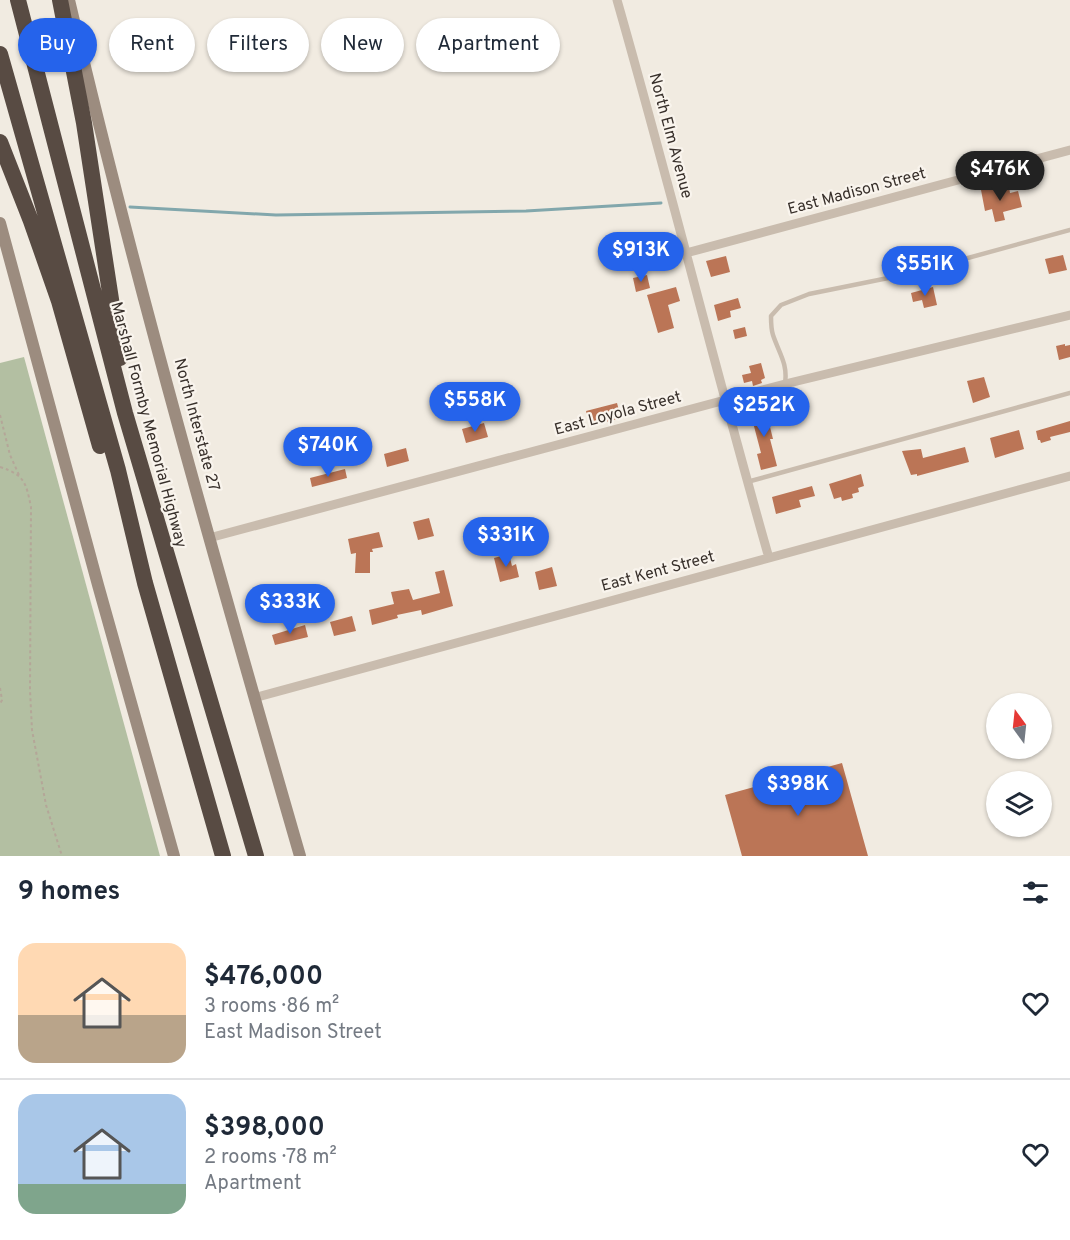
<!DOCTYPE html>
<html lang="en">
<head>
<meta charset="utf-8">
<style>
	:root { --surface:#fff; --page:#f6f6f7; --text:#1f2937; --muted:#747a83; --line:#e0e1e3; --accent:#2563eb }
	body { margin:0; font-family:Overpass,sans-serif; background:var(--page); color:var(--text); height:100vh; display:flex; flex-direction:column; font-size:22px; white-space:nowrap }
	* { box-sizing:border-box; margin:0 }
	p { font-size:20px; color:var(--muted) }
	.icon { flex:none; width:33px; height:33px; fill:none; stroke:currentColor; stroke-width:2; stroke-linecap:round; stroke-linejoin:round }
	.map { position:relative; height:856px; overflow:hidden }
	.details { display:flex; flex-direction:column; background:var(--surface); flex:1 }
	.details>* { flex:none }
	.banner { position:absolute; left:18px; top:18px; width:600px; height:54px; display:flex; gap:12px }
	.needle { width:39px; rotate:345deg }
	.buttons { position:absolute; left:986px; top:693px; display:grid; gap:12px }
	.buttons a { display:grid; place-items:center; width:66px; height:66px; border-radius:50%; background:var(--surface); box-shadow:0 2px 4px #0004; font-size:30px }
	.price { position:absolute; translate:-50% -51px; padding:0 14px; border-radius:21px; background:var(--accent); color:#fff; font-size:20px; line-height:39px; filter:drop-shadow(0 2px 3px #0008) }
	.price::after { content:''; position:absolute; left:50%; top:36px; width:18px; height:14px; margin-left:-9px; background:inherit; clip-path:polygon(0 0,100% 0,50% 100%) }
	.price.on { background:#222; color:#fff }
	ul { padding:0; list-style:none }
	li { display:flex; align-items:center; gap:18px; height:150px; padding:0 18px }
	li+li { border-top:2px solid var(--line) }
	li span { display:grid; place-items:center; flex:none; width:168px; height:120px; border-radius:18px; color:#555 }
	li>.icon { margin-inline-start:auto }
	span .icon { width:72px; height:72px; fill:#fffc; stroke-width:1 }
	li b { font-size:26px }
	h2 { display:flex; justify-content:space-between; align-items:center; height:72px; padding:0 18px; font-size:26px }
	.tag { padding:0 21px; border-radius:27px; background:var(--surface); box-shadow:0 2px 4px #0004; font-size:21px; line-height:54px }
	.tag.on { background:var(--accent); color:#fff }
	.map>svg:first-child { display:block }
	.green { fill:#b3bfa2 }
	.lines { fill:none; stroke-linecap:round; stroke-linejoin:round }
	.stream { stroke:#82a7ac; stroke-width:3 }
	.building { fill:#bb7556 }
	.path { stroke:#b4a698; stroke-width:2; stroke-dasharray:3 3; stroke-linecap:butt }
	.lane { stroke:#c9bcae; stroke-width:4.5 }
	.street { stroke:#c9bcae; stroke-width:9 }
	.secondary { stroke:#9c8c7f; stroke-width:12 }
	.highway { stroke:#584b43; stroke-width:16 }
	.labels { text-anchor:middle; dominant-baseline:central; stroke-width:4.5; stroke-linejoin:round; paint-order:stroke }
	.street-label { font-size:16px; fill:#38302b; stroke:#f9f4ed }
</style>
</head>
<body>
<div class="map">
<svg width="1070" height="856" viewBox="0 0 1070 856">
	<rect width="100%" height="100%" fill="#f1ebe1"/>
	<path class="green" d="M 24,357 L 160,856 L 0,856 L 0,363 Z"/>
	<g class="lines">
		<path class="stream" d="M 130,207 L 276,215 L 526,211 L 661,203"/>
	</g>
	<path class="building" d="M 994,186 L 995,191 L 1009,187 L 1010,193 L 1018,191 L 1022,207 L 1003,212 L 1005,220 L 995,222 L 992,209 L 985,211 L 981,190 Z
		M 1063,255 L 1067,270 L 1049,274 L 1045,259 Z
		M 726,256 L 730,272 L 711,277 L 706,261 Z
		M 647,275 L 650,288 L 636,292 L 633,278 Z
		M 676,287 L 680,301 L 668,305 L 674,328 L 658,333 L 647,295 Z
		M 933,287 L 937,305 L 924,308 L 922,300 L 913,302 L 911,293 Z
		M 738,298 L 741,308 L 730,311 L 731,317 L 718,321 L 714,305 Z
		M 745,327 L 747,336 L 735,339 L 733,330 Z
		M 1065,344 L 1065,346 L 1070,345 L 1070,357 L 1059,360 L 1056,346 Z
		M 761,363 L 765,378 L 761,380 L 762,383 L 753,386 L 752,381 L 744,383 L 742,375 L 751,373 L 749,366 Z
		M 984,377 L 990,397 L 973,403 L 967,381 Z
		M 617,403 L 621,418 L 590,426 L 586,411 Z
		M 765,407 L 773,439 L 770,439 L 777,466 L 761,470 L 757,454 L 761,453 L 750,411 Z
		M 1070,421 L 1070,432 L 1050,437 L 1051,440 L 1041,443 L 1040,440 L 1038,440 L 1036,431 Z
		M 484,423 L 488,437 L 466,443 L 462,429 Z
		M 1019,430 L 1024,449 L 995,458 L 990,438 Z
		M 965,447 L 969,462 L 917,476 L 917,474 L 911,475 L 902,451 L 921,449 L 923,458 Z
		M 406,448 L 409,461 L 387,467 L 384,454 Z
		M 345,469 L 347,478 L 312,487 L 310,478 Z
		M 861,474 L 864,486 L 858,488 L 859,492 L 852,494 L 853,498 L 842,501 L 841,497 L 834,499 L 829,484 Z
		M 812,486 L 815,496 L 799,500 L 801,507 L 776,514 L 772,497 Z
		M 429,518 L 434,536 L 418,540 L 413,522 Z
		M 379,532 L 383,547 L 372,549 L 373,552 L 370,552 L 370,573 L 355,573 L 356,553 L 351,554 L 348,539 Z
		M 509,554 L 512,566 L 516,564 L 519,577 L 500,582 L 494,558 Z
		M 552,567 L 557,586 L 539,590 L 535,572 Z
		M 444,570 L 453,606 L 422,615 L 421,610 L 397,615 L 398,618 L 372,625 L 369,610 L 394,604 L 391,592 L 409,589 L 413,600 L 440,593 L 435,572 Z
		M 352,616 L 356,631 L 334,636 L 330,622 Z
		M 305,625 L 308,637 L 275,645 L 272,635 Z
		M 842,763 L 868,856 L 742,856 L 725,795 Z"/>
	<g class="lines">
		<path class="path" d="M 0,415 L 10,455 L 19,475
			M 0,467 C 25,475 26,483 31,507 L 30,690 L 32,730 L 46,805 L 62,856
			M 0,688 L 2,700 L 0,704"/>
		<path class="lane" d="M 785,383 C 788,364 779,353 773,335 C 771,329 771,322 771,316 L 781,305 L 809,294 L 913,273 L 1070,230
			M 747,482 L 1070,393"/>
		<path class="street" d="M 617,0 C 670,185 716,373 769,558
			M 686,253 L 1070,150
			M 209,538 L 785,384 L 1070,315
			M 254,698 L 1070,476"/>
		<path class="secondary" d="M 69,0 C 137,288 218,572 300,856
			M 0,223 L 98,585 L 174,856"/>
		<path class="highway" d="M 18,0 L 125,413 L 256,856
			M 60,0 L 84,123 L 120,358
			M 0,54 L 118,470 L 145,583 L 223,856
			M 0,142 L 31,221 L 59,301 L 100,446"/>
	</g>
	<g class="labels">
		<g class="street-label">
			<text transform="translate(670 136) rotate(75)">North Elm Avenue</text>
			<text transform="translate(857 192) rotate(-15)">East Madison Street</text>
			<text transform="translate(618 414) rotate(-15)">East Loyola Street</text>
			<text transform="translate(148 425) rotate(75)">Marshall Formby Memorial Highway</text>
			<text transform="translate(196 425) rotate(75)">North Interstate 27</text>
			<text transform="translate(658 572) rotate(-15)">East Kent Street</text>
		</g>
	</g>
</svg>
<div class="buttons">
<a><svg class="needle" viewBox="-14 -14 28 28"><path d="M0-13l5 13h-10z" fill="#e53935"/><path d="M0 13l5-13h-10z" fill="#747a83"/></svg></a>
<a><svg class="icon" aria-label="layers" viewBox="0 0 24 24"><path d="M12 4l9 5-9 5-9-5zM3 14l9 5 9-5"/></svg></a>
</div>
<b class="price on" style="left:1000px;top:202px">$476K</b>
<b class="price" style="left:641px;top:283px">$913K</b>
<b class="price" style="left:925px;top:297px">$551K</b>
<b class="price" style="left:475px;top:433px">$558K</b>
<b class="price" style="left:764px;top:438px">$252K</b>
<b class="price" style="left:328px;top:478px">$740K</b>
<b class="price" style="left:506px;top:568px">$331K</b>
<b class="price" style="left:290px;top:635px">$333K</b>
<b class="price" style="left:798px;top:817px">$398K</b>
<div class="banner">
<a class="tag on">Buy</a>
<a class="tag">Rent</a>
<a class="tag">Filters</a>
<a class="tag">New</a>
<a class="tag">Apartment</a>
</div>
</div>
<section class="details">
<h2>9 homes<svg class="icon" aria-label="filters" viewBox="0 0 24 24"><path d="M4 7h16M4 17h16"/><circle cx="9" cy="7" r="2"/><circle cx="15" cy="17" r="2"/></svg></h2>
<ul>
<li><span style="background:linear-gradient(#ffd9b3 60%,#b9a48a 0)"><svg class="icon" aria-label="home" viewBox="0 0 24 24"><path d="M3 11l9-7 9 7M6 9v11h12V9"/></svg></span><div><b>$476,000</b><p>3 rooms · 86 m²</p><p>East Madison Street</p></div><svg class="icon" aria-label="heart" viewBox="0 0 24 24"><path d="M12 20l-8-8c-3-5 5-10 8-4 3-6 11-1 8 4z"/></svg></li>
<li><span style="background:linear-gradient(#a9c7e8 75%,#7fa58c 0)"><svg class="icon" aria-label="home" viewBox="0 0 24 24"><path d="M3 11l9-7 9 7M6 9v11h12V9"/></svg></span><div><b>$398,000</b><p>2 rooms · 78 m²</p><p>Apartment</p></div><svg class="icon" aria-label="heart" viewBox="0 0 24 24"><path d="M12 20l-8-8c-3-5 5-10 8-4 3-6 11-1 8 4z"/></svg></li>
</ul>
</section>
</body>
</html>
